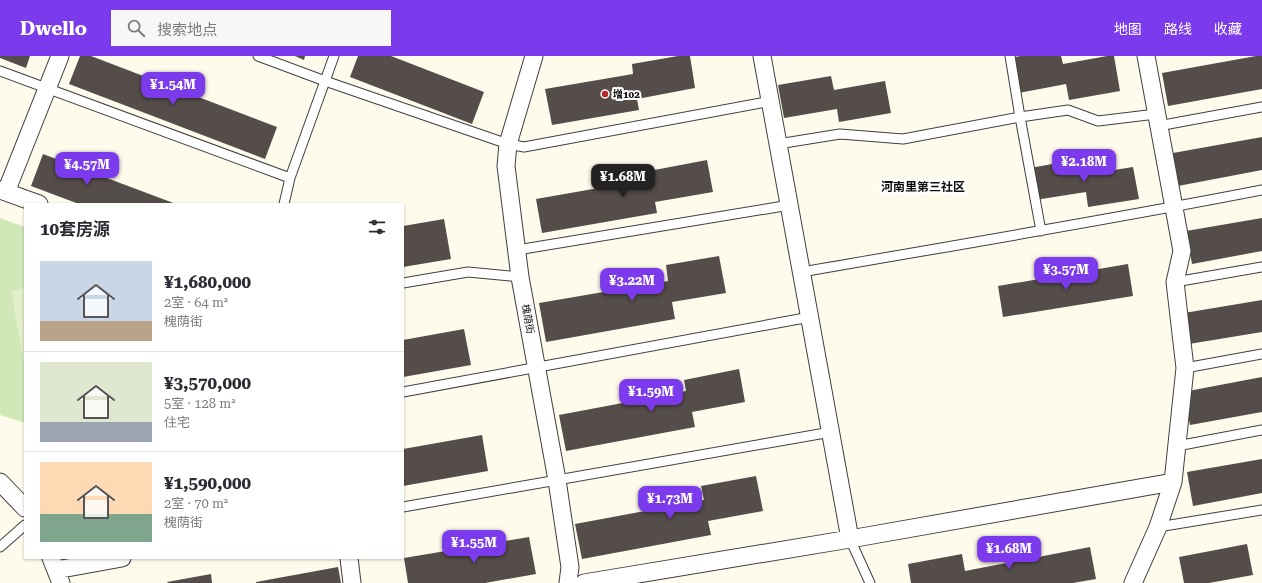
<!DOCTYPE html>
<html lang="zh">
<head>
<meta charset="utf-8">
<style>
	:root { --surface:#fff; --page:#f7f7f7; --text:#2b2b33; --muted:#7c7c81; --line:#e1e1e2; --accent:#7c3aed }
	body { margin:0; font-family:"Roboto Serif","Noto Sans SC",serif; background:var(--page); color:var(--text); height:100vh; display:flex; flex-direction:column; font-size:15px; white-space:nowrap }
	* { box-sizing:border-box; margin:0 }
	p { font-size:13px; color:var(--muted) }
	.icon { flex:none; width:22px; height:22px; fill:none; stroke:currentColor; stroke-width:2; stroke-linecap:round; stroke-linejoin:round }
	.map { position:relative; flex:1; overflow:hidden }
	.details { position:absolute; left:24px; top:147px; width:380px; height:356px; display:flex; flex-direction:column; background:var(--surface); border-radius:0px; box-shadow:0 1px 3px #0004 }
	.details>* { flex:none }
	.price { position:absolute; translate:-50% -34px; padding:0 9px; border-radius:8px; background:var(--accent); color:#fff; font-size:13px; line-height:26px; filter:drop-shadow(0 1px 2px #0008) }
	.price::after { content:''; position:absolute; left:50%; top:24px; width:12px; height:9px; margin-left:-6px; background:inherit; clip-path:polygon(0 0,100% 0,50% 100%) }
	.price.on { background:#222; color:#fff }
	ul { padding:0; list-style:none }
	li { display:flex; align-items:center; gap:12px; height:100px; padding:0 16px }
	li+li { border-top:1px solid var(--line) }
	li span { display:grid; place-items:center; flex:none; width:112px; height:80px; border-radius:0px; color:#555 }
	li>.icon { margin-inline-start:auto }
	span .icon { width:48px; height:48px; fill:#fffc; stroke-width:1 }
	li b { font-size:17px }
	h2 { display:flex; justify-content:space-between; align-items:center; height:48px; padding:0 16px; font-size:17px }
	header { display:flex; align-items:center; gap:24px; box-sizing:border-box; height:56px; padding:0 20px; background:var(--accent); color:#fff }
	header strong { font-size:19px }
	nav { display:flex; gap:22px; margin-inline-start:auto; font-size:14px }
	.search { width:280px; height:36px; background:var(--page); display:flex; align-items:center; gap:10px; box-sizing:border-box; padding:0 14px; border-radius:0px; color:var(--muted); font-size:15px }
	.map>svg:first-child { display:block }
	.park { fill:#d0e8b7 }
	.pitch { fill:#e1efc8 }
	.building { fill:#554d49 }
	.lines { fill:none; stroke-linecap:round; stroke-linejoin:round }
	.service-casing { stroke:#3f3f3f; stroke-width:11 }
	.minor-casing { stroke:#3f3f3f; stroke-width:19 }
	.service { stroke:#fff; stroke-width:9 }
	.minor { stroke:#fff; stroke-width:17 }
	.poi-dot { fill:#b9282d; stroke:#fff; stroke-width:1.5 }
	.labels { text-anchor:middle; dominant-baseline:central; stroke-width:4; stroke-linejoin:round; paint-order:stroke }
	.poi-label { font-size:10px; font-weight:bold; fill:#0c0c0c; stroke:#fff; text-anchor:start }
	.street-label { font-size:10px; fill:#0c0c0c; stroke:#fff }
	.quarter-label { font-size:12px; font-weight:bold; fill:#0c0c0c; stroke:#fff }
</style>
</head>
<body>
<header>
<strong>Dwello</strong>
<div class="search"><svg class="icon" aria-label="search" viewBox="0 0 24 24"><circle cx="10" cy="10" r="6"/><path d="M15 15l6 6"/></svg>搜索地点</div>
<nav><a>地图</a><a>路线</a><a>收藏</a></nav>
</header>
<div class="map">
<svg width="1262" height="527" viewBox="0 0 1262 527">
	<rect width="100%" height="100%" fill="#fffbec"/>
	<path class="park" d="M 0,162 L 25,171 L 25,367 L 0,359 Z"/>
	<path class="pitch" d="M 25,232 L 25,314 L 11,235 Z"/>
	<path class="building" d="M 0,0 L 30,0 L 26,12 L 0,2 Z
		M 80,0 L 91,0 L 277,71 L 265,103 L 69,28 Z
		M 295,0 L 305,0 L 304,4 Z
		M 358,0 L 391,0 L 484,36 L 472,68 L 350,21 Z
		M 678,0 L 690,0 L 695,32 L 637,43 L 639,54 L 552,69 L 545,33 L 633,18 L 632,8 Z
		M 1021,0 L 1061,0 L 1063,8 L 1107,0 L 1114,0 L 1120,35 L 1069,44 L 1066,28 L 1014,38 L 1008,2 Z
		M 1256,0 L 1262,0 L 1262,33 L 1168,50 L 1162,17 Z
		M 831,20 L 834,34 L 885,25 L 891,57 L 839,66 L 837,53 L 784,62 L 778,29 Z
		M 1262,81 L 1262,114 L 1178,130 L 1173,97 Z
		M 43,98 L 176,148 L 79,148 L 31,130 Z
		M 1080,103 L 1083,119 L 1133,111 L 1139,143 L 1088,151 L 1086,136 L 1035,144 L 1030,112 Z
		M 707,104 L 713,136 L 655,146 L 657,157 L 542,177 L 536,143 L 650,123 L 649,115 Z
		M 1262,162 L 1262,195 L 1192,208 L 1186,175 Z
		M 444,163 L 451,203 L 403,211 L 403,170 Z
		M 719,200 L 726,237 L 672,246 L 675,263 L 546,286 L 539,247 L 668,225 L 666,209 Z
		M 1128,208 L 1133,240 L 1003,261 L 998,230 Z
		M 1262,244 L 1262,276 L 1189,288 L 1184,257 Z
		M 464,273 L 471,309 L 403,321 L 403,284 Z
		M 739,313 L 745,346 L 692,356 L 695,371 L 566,395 L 559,359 L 686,335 L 684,324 Z
		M 1262,321 L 1262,356 L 1190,369 L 1183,336 Z
		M 482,379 L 488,415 L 403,430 L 403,393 Z
		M 1262,403 L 1262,437 L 1193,450 L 1187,416 Z
		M 756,420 L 763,455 L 708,465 L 711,479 L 582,503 L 575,468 L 704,444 L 701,430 Z
		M 529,481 L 536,518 L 485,527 L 408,527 L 404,502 Z
		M 1247,488 L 1253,519 L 1209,527 L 1184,527 L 1179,501 Z
		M 1090,491 L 1096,523 L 1073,527 L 911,527 L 908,508 L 962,498 L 965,515 Z
		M 338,511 L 341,527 L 256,527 L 256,526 Z
		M 211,518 L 212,527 L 168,527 L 167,526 Z"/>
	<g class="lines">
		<g class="service-casing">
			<path id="service" d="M 258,0 L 325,25 L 508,88 L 524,91 L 771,45
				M 1010,0 L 1020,61 L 1041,175
				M 0,15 L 290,122
				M 1158,70 L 1262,51
				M 778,88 L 840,78 L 903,83 L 1020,61 L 1068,54 L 1098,65 L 1156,58
				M 284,148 L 290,122 L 334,0
				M 517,194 L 790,149
				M 802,216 C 956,189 1109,164 1262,134
				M 1175,226 L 1262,211
				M 403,227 L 468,216 L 520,221
				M 1185,312 L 1262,298
				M 403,336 L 810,261
				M 1177,390 L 1262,374
				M 403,451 L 831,376
				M 1158,471 L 1262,454
				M 850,483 L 870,527
				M 0,491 L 25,469"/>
		</g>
		<g class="minor-casing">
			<path id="minor" d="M 534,0 L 508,88 L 506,110 L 520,221 L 557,424 L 570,511 L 568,527
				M 762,0 L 850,483
				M 0,134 L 39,148
				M 6,136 L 60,0
				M 0,426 L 25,452
				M 51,502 L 61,527
				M 349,502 L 352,527
				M 56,514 L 122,502
				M 584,527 L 850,483 L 1173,426
				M 1133,527 L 1158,471 L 1173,426 L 1185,312 L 1175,226 L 1182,195 L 1146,0"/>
		</g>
		<use href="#service" class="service"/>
		<use href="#minor" class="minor"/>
	</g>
	<circle class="poi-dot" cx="605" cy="38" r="4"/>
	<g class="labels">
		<g class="poi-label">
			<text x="613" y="38">增102</text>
		</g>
		<g class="street-label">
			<text transform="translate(528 263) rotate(80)">槐荫街</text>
		</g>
		<g class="quarter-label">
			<text x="923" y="131">河南里第三社区</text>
		</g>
	</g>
</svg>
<b class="price" style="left:173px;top:50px">¥1.54M</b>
<b class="price" style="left:1084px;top:127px">¥2.18M</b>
<b class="price" style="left:87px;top:130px">¥4.57M</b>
<b class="price on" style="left:623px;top:142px">¥1.68M</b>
<b class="price" style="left:1066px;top:235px">¥3.57M</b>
<b class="price" style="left:632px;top:246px">¥3.22M</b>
<b class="price" style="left:651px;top:357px">¥1.59M</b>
<b class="price" style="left:670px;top:464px">¥1.73M</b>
<b class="price" style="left:474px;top:508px">¥1.55M</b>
<b class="price" style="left:1009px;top:514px">¥1.68M</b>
<section class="details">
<h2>10套房源<svg class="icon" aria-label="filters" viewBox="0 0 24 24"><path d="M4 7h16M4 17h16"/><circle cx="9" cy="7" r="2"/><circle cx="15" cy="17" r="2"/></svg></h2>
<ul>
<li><span style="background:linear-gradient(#c9d6e8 75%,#b9a48a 0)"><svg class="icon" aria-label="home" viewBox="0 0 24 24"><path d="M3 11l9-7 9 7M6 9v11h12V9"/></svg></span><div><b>¥1,680,000</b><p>2室 · 64 m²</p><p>槐荫街</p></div></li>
<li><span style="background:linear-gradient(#dfe7d0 75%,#9aa5b1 0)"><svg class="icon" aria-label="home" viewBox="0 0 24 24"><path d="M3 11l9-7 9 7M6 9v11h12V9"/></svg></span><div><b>¥3,570,000</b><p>5室 · 128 m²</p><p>住宅</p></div></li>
<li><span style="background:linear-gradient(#ffd9b3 65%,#7fa58c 0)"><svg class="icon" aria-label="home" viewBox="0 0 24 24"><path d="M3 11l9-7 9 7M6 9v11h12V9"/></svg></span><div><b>¥1,590,000</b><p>2室 · 70 m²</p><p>槐荫街</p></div></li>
</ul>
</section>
</div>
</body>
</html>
